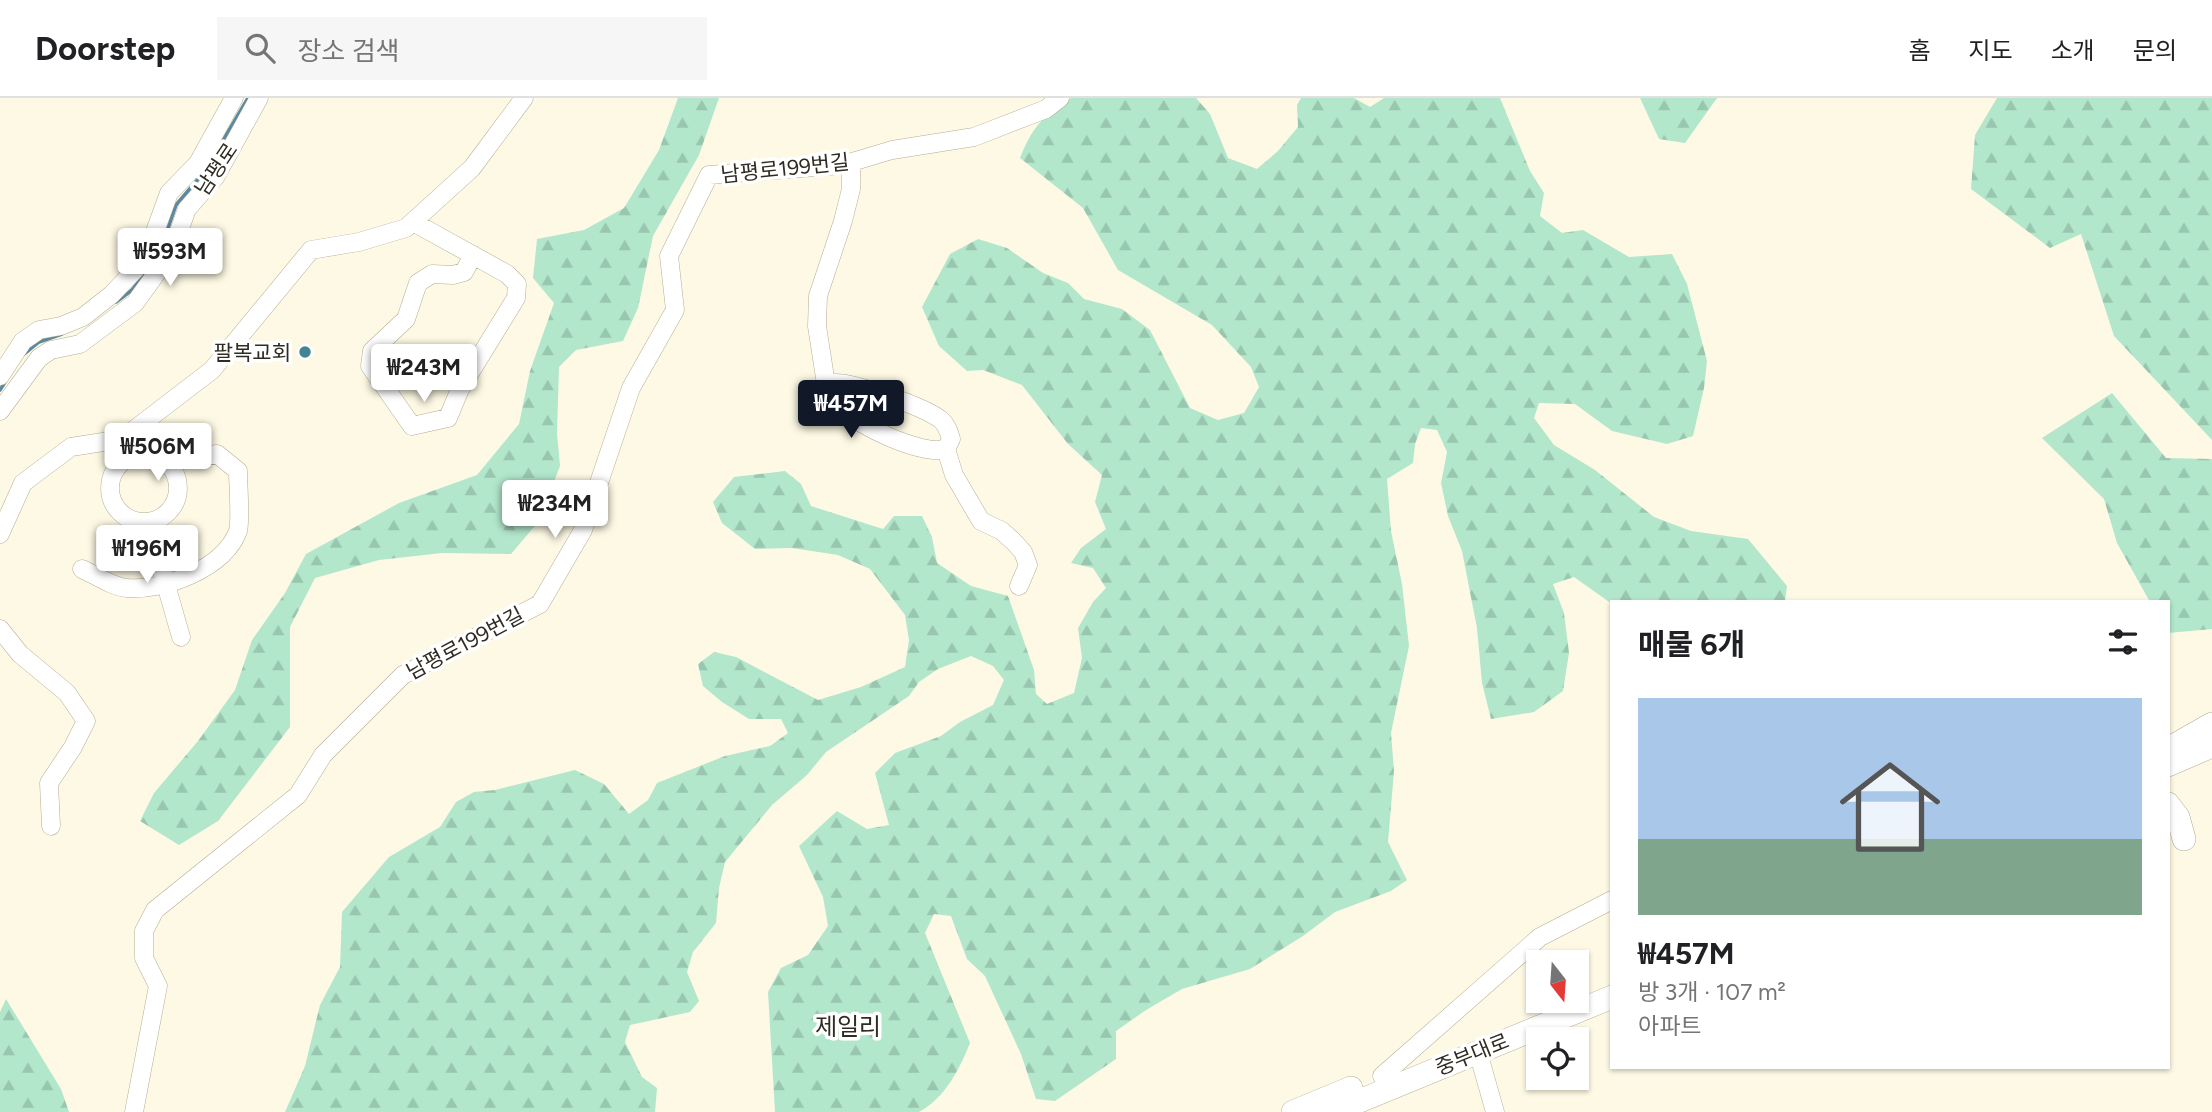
<!DOCTYPE html>
<html lang="ko">
<head>
<meta charset="utf-8">
<style>
	:root { --surface:#fff; --page:#f6f6f6; --text:#202124; --muted:#757577; --line:#e0e0e0; --accent:#111827 }
	body { margin:0; font-family:Figtree,"Noto Sans KR",sans-serif; background:var(--page); color:var(--text); height:100vh; display:flex; flex-direction:column; font-size:26px; white-space:nowrap }
	* { box-sizing:border-box; margin:0 }
	p { font-size:23px; color:var(--muted) }
	.icon { flex:none; width:38px; height:38px; fill:none; stroke:currentColor; stroke-width:2; stroke-linecap:round; stroke-linejoin:round }
	.map { position:relative; flex:1; overflow:hidden }
	.drawer { position:absolute; left:1610px; top:502px; width:560px; height:469px; display:flex; flex-direction:column; background:var(--surface); border-radius:0px; box-shadow:0 2px 5px #0004 }
	.drawer>* { flex:none }
	.needle { width:46px; rotate:163deg }
	.buttons { position:absolute; left:1526px; top:852px; display:grid; gap:14px }
	.buttons a { display:grid; place-items:center; width:63px; height:63px; border-radius:0px; background:var(--surface); box-shadow:0 2px 5px #0004; font-size:35px }
	.price { position:absolute; translate:-50% -60px; padding:0 16px; border-radius:7px; background:#fff; color:#222; font-size:23px; line-height:46px; filter:drop-shadow(0 2px 4px #0008) }
	.price::after { content:''; position:absolute; left:50%; top:42px; width:21px; height:16px; margin-left:-10px; background:inherit; clip-path:polygon(0 0,100% 0,50% 100%) }
	.price.active { background:var(--accent); color:#fff }
	ul { padding:0; list-style:none }
	li { display:grid; align-content:center; gap:14px; height:371px; padding:0 28px }
	li span { display:grid; place-items:center; height:217px; border-radius:0px; color:#555 }
	li>.icon { margin-inline-start:auto }
	span .icon { width:126px; height:126px; fill:#fffc; stroke-width:1 }
	li b { font-size:30px }
	h2 { display:flex; justify-content:space-between; align-items:center; height:84px; padding:0 28px; font-size:30px }
	header { display:flex; align-items:center; gap:42px; box-sizing:border-box; height:98px; padding:0 35px; background:var(--surface); border-bottom:2px solid var(--line) }
	header strong { font-size:33px }
	nav { display:flex; gap:38px; margin-inline-start:auto; font-size:24px }
	.search { width:490px; height:63px; background:var(--page); display:flex; align-items:center; gap:18px; box-sizing:border-box; padding:0 24px; border-radius:0px; color:var(--muted); font-size:26px }
	.map>svg:first-child { display:block }
	.forest { fill:url(#forest-firs) }
	.lines { fill:none; stroke-linecap:round; stroke-linejoin:round }
	.stream { stroke:#5a89a1; stroke-width:3.5 }
	.minor-casing { stroke:#b4ad95; stroke-width:19 }
	.major-casing { stroke:#b4ad95; stroke-width:24 }
	.minor { stroke:#fff; stroke-width:18 }
	.major { stroke:#fff; stroke-width:23 }
	.poi-dot { fill:#408592; stroke:#fff; stroke-width:2.5 }
	.labels { text-anchor:middle; dominant-baseline:central; stroke-width:7; stroke-linejoin:round; paint-order:stroke }
	.street-label { font-size:21px; fill:#2f2c23; stroke:#fff }
	.poi-label { font-size:21px; fill:#2f2c23; stroke:#fff; text-anchor:end }
	.quarter-label { font-size:24px; fill:#2f2c23; stroke:#fff }
</style>
</head>
<body>
<header>
<strong>Doorstep</strong>
<div class="search"><svg class="icon" aria-label="search" viewBox="0 0 24 24"><circle cx="10" cy="10" r="6"/><path d="M15 15l6 6"/></svg>장소 검색</div>
<nav><a>홈</a><a>지도</a><a>소개</a><a>문의</a></nav>
</header>
<div class="map">
<svg width="2212" height="1014" viewBox="0 0 2212 1014">
	<defs>
		<pattern id="forest-firs" width="22" height="20" patternUnits="userSpaceOnUse" patternTransform="scale(1.75)"><rect width="22" height="20" fill="#b2e7cc"/><path d="M5 1l3.5 6h-7zM16 11l3.5 6h-7z" fill="#99c6af"/></pattern>
	</defs>
	<rect width="100%" height="100%" fill="#fef9e4"/>
	<path class="forest" d="M 678,0 L 719,0 L 699,57 L 653,138 L 638,210 L 623,243 L 576,252 L 559,269 L 557,335 L 560,368 L 539,423 L 511,456 L 442,455 L 379,462 L 315,480 L 290,529 L 290,629 L 218,723 L 179,747 L 140,723 L 154,695 L 198,643 L 235,592 L 252,542 L 285,495 L 306,456 L 399,405 L 477,377 L 519,326 L 530,273 L 554,205 L 533,180 L 537,141 L 584,132 L 624,110 L 659,52 Z
		M 1071,0 L 1196,0 L 1210,16 L 1228,60 L 1257,71 L 1278,53 L 1298,29 L 1297,7 L 1301,0 L 1354,0 L 1370,9 L 1384,0 L 1500,0 L 1530,73 L 1544,95 L 1540,118 L 1562,135 L 1583,132 L 1629,159 L 1672,156 L 1687,186 L 1707,263 L 1704,290 L 1693,338 L 1667,346 L 1612,333 L 1575,306 L 1539,305 L 1534,320 L 1554,347 L 1595,372 L 1654,419 L 1691,433 L 1748,441 L 1787,488 L 1785,504 L 1612,506 L 1574,479 L 1553,486 L 1564,515 L 1569,555 L 1563,593 L 1534,614 L 1491,621 L 1482,585 L 1477,530 L 1462,453 L 1448,418 L 1441,385 L 1447,354 L 1437,332 L 1421,330 L 1415,346 L 1413,365 L 1387,381 L 1391,433 L 1402,486 L 1409,548 L 1391,635 L 1394,673 L 1388,744 L 1407,782 L 1391,793 L 1335,814 L 1303,838 L 1250,871 L 1182,891 L 1146,912 L 1116,933 L 1116,961 L 1055,1003 L 1036,1001 L 1021,956 L 985,878 L 967,861 L 951,818 L 934,816 L 925,835 L 970,945 C 959,972 945,1000 919,1014 L 775,1014 L 768,894 L 781,870 L 808,857 L 828,828 L 823,799 L 799,748 L 837,713 L 867,731 L 889,727 L 875,675 L 895,655 L 941,638 L 960,624 L 993,607 L 1004,582 L 993,568 L 971,558 L 938,571 L 919,584 L 909,598 L 826,654 L 807,677 L 772,707 L 725,764 L 719,790 L 716,825 L 693,854 L 687,874 L 699,903 L 690,914 L 630,927 L 625,944 L 642,979 L 657,990 L 655,1014 L 285,1014 L 305,968 L 320,907 L 340,869 L 342,814 L 389,759 L 440,729 L 456,704 L 474,694 L 495,692 L 575,672 L 604,686 L 629,716 L 648,702 L 657,685 L 725,658 L 770,648 L 788,635 L 781,621 L 749,621 L 722,604 L 703,588 L 698,566 L 714,554 L 736,559 L 818,602 L 861,589 L 905,569 L 909,542 L 905,517 L 870,471 L 838,457 L 792,450 L 755,451 L 722,425 L 713,404 L 734,379 L 785,373 L 801,386 L 811,408 L 883,431 L 894,418 L 922,418 L 932,439 L 937,465 L 971,488 L 1008,498 L 1034,572 L 1036,596 L 1047,606 L 1074,595 L 1082,560 L 1078,530 L 1093,504 L 1106,490 L 1093,470 L 1071,465 L 1081,450 L 1106,431 L 1095,404 L 1102,377 L 1068,346 L 1022,287 L 983,272 L 967,273 L 939,248 L 922,209 L 950,156 L 978,141 L 1007,150 L 1043,175 L 1068,185 L 1084,201 L 1122,211 L 1150,232 L 1190,310 L 1218,322 L 1244,315 L 1259,289 L 1251,269 L 1212,227 L 1118,172 L 1083,110 L 1020,60 C 1033,28 1042,19 1071,0 Z
		M 1640,0 L 1717,0 L 1685,45 L 1659,41 Z
		M 1997,0 L 2212,0 L 2212,342 L 2114,238 L 2081,136 L 2050,150 L 1971,91 L 1975,37 Z
		M 2112,295 L 2166,360 L 2212,361 L 2212,531 L 2168,535 L 2168,504 L 2150,504 L 2117,445 L 2104,401 L 2042,340 Z
		M 6,901 L 61,991 L 69,1014 L 0,1014 L 0,914 Z"/>
	<g class="lines">
		<path class="stream" d="M 116,204 L 132,192 L 159,156 L 176,107 L 205,73 L 248,0
			M 23,257 L 39,244 L 62,236
			M 0,292 L 5,284"/>
		<g class="minor-casing">
			<path id="minor" d="M 413,124 L 507,176 L 517,186 L 516,200 L 460,291 L 448,320 L 412,328 L 370,268 L 372,253 L 406,221 L 418,185 L 432,176 L 453,177 L 464,174 L 473,157
				M 0,278 L 23,243 L 39,232 L 61,228 L 83,219 L 111,197 L 135,172 L 149,150 L 169,95 L 198,65 L 234,0
				M 831,288 L 834,285 C 854,284 925,309 941,322 C 947,327 949,334 951,341 L 946,351 C 923,358 855,327 840,309 C 835,304 834,295 831,288 L 826,286 L 817,228 L 818,198 L 843,123 L 851,91 L 851,64
				M 0,313 L 39,260 L 51,252 L 80,246 L 135,205 L 171,155 L 187,111 L 216,78 L 259,0
				M 946,351 L 954,377 L 981,423 L 1002,433 L 1014,444 L 1023,454 L 1028,467 L 1019,488
				M110 390a34 34 0 1 1 68 0a34 34 0 1 1-68 0Z
				M 148,424 L 181,539
				M 0,436 L 23,385 L 71,349 L 122,341 L 212,272 L 311,152 L 359,144 L 406,130 L 472,70 L 524,0
				M 82,471 C 95,477 113,489 127,490 C 163,493 224,471 238,433 C 241,422 238,387 238,373 L 217,356 L 167,364
				M 0,531 L 20,556 L 67,595 L 86,623 L 73,649 L 49,685 L 51,728
				M 1478,954 L 1495,1014
				M 1382,978 L 1540,839 L 1612,802
				M 134,1014 L 158,888 L 144,860 L 144,833 L 155,812 L 298,697 L 323,657 L 403,577 L 540,506 L 583,432 L 631,290 L 675,212 L 669,158 L 709,77 L 842,67 L 892,52 L 974,39 L 1046,11 L 1060,0"/>
		</g>
		<g class="major-casing">
			<path id="major" d="M 2168,651 L 2212,626
				M 2168,667 L 2212,648
				M 2168,706 L 2178,719 L 2184,741
				M 1293,1014 L 1351,990
				M 1333,1014 L 1612,899"/>
		</g>
		<use href="#minor" class="minor"/>
		<use href="#major" class="major"/>
	</g>
	<circle class="poi-dot" cx="305" cy="254" r="7"/>
	<g class="labels">
		<g class="street-label">
			<text transform="translate(785 70) rotate(-6)">남평로199번길</text>
			<text transform="translate(216 71) rotate(-56)">남평로</text>
			<text transform="translate(465 545) rotate(-28)">남평로199번길</text>
			<text transform="translate(1472 956) rotate(-22)">중부대로</text>
		</g>
		<g class="poi-label">
			<text x="291" y="254">팔복교회</text>
		</g>
		<g class="quarter-label">
			<text x="848" y="928">제일리</text>
		</g>
	</g>
</svg>
<div class="buttons">
<a><svg class="needle" viewBox="-14 -14 28 28"><path d="M0-13l5 13h-10z" fill="#e53935"/><path d="M0 13l5-13h-10z" fill="#757577"/></svg></a>
<a><svg class="icon" aria-label="locate" viewBox="0 0 24 24"><circle cx="12" cy="12" r="6"/><path d="M12 2v4M12 18v4M2 12h4M18 12h4"/></svg></a>
</div>
<b class="price" style="left:170px;top:190px">₩593M</b>
<b class="price" style="left:424px;top:306px">₩243M</b>
<b class="price active" style="left:851px;top:342px">₩457M</b>
<b class="price" style="left:158px;top:385px">₩506M</b>
<b class="price" style="left:555px;top:442px">₩234M</b>
<b class="price" style="left:147px;top:487px">₩196M</b>
<section class="drawer">
<h2>매물 6개<svg class="icon" aria-label="filters" viewBox="0 0 24 24"><path d="M4 7h16M4 17h16"/><circle cx="9" cy="7" r="2"/><circle cx="15" cy="17" r="2"/></svg></h2>
<ul>
<li><span style="background:linear-gradient(#a9c7e8 65%,#7fa58c 0)"><svg class="icon" aria-label="home" viewBox="0 0 24 24"><path d="M3 11l9-7 9 7M6 9v11h12V9"/></svg></span><div><b>₩457M</b><p>방 3개 · 107 m²</p><p>아파트</p></div></li>
</ul>
</section>
</div>
</body>
</html>
